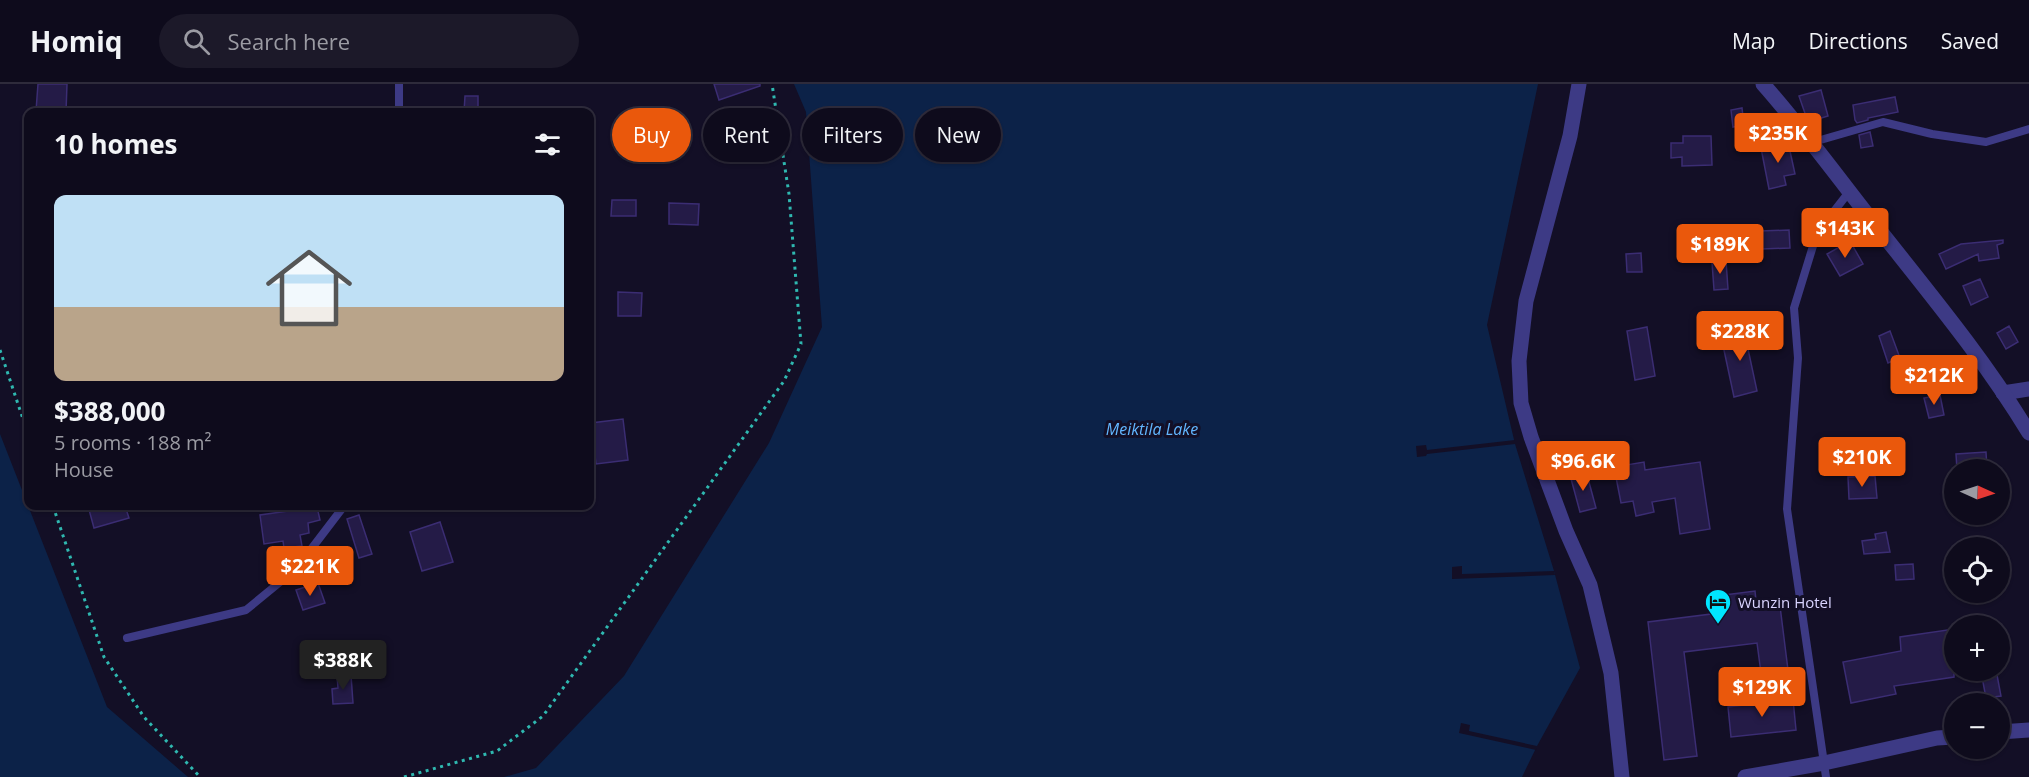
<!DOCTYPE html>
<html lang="en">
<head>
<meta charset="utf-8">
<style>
	:root { --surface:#0e0b1c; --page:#1c1929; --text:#f1f3f6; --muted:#9b9ba3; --line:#2e2b3b; --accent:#ea580c }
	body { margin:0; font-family:"Open Sans",sans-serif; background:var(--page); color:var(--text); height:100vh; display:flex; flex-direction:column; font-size:22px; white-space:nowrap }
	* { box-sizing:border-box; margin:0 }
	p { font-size:20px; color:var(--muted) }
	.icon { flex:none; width:33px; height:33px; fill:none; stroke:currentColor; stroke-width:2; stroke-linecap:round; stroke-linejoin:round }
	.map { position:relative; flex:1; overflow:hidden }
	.sheet { position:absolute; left:24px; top:24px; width:570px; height:402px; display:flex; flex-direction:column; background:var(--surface); border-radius:12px; box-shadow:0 2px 4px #0004,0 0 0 2px var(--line) }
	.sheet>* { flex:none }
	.guide { position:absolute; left:612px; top:24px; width:570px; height:54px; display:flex; gap:12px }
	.needle { width:39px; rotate:93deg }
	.tools { position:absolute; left:1944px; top:375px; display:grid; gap:12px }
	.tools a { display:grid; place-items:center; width:66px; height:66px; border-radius:50%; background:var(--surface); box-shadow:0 2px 4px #0004,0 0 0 2px var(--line); font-size:30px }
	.price { position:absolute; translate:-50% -51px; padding:0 14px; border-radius:6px; background:var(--accent); color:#fff; font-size:20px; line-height:39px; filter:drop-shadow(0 2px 3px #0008) }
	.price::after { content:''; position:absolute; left:50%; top:36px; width:18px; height:14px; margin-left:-9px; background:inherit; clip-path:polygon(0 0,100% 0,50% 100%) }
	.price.active { background:#222; color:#fff }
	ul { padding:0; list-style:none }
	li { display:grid; align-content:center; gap:12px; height:318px; padding:0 30px }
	li span { display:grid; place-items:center; height:186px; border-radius:12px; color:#555 }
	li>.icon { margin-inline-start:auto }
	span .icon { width:108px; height:108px; fill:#fffc; stroke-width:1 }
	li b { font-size:26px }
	h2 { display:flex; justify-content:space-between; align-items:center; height:72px; padding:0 30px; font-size:26px }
	.pill { padding:0 21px; border-radius:27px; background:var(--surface); box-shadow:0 2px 4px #0004,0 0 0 2px var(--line); font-size:21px; line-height:54px }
	.pill.active { background:var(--accent); color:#fff }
	header { display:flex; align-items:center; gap:36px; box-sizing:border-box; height:84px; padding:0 30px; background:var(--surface); border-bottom:2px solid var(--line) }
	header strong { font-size:28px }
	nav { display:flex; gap:33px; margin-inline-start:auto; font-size:21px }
	.search { width:420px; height:54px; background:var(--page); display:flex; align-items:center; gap:15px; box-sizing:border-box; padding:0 21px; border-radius:33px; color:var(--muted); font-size:22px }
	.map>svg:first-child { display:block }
	.water { fill:#0c2248 }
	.pier { fill:#130f26 }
	.building { fill:#241b47; stroke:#3b2d73; stroke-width:1.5 }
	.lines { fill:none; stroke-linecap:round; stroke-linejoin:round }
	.path { stroke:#2fb8b0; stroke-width:3; stroke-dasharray:3 4.5; stroke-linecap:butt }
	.service { stroke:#3d3a85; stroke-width:8 }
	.minor { stroke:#3d3a85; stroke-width:15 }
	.tertiary { stroke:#3d3a85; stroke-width:15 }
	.labels { text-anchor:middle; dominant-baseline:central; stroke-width:6; stroke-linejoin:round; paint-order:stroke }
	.poi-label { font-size:15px; fill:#d9d4ff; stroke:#130f26; text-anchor:start }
	.water-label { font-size:16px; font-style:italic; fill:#62b6ff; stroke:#130f26 }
</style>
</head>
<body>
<header>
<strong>Homiq</strong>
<div class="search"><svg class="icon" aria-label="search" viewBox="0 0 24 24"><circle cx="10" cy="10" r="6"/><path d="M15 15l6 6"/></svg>Search here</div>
<nav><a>Map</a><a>Directions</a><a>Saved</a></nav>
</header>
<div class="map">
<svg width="2029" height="693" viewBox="0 0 2029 693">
	<rect width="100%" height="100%" fill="#130f26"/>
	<path class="water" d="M 794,0 L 1538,0 L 1487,241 L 1515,360 L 1554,487 L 1580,584 L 1537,662 L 1522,693 L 504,693 L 536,684 L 624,592 L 769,359 L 822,243 L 806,28 Z
		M 0,350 L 107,623 L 188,693 L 0,693 Z"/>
	<path class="pier" d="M 1515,356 L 1515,360 L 1427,370 L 1426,372 L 1417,373 L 1416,362 L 1426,361 L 1427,366 Z
		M 1462,482 L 1462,490 L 1554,487 L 1555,491 L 1452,495 L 1452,483 Z
		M 1461,639 L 1470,641 L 1469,647 L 1537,662 L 1536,666 L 1459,649 Z"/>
	<path class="building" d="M 38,0 L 67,0 L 66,28 L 36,27 Z
		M 714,0 L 760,0 L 760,2 L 719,16 Z
		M 1821,6 L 1828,32 L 1808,38 L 1799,12 Z
		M 465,12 L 478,12 L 478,28 L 464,28 Z
		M 1895,13 L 1898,28 L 1868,34 L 1868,36 L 1857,39 L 1855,36 L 1853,21 Z
		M 1742,24 L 1744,41 L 1733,43 L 1731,26 Z
		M 1870,48 L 1873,62 L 1861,64 L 1859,51 Z
		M 1683,52 L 1711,52 L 1712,81 L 1682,82 L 1682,73 L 1671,74 L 1671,59 L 1683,59 Z
		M 641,55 L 656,56 L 656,68 L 641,68 Z
		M 1788,58 L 1795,90 L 1784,92 L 1786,101 L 1769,105 L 1761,64 Z
		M 612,116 L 636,116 L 636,132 L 611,132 Z
		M 669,119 L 699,120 L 698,141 L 669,140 Z
		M 1789,146 L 1790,164 L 1761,165 L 1760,147 Z
		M 2003,156 L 2003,159 L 1997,161 L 1999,174 L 1979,177 L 1978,170 L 1946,185 L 1939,170 L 1961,160 Z
		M 1850,157 L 1863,180 L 1840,192 L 1827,170 Z
		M 1641,169 L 1642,188 L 1627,188 L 1626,170 Z
		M 1726,177 L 1728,205 L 1714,206 L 1712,178 Z
		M 1980,195 L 1988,213 L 1971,221 L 1963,202 Z
		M 618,208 L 642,209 L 641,232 L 618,232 Z
		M 2009,242 L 2018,258 L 2006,265 L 1997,249 Z
		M 1647,243 L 1655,292 L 1635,296 L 1627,247 Z
		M 1754,247 L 1757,264 L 1748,265 L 1757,307 L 1734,313 L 1721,252 Z
		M 1890,247 L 1900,274 L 1888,279 L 1879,252 Z
		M 1940,311 L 1944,331 L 1929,334 L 1924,314 Z
		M 623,335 L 628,376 L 596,380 L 591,339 Z
		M 1986,368 L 1987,385 L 1957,386 L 1956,370 Z
		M 1644,378 L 1645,386 L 1700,378 L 1710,445 L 1680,450 L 1675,414 L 1652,418 L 1654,428 L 1636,432 L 1633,417 L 1621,419 L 1614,383 Z
		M 1586,387 L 1596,424 L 1580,428 L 1570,391 Z
		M 1875,392 L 1877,414 L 1849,415 L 1848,393 Z
		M 88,422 L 125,422 L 129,434 L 94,444 Z
		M 317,423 L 320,436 L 308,439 L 309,449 L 300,451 L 302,462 L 284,464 L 283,457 L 264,460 L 260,431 Z
		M 359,431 L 372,470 L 359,474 L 347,435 Z
		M 440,438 L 453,478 L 422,487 L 410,448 Z
		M 1886,448 L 1890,468 L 1864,470 L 1862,457 L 1876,455 L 1875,450 Z
		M 1913,480 L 1914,495 L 1896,496 L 1895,481 Z
		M 318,499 L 325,519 L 303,526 L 296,506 Z
		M 1755,507 L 1757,525 L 1780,522 L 1788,586 L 1761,589 L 1757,559 L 1684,568 L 1697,672 L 1664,676 L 1648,538 L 1711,530 L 1709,513 Z
		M 1954,545 L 1954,593 L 1894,602 L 1896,610 L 1851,619 L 1843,578 L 1901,567 L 1900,553 Z
		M 351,591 L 353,619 L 333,620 L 332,605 L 338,604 L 337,592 Z
		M 1997,591 L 2001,612 L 1986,614 L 1982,593 Z
		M 1793,615 L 1796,646 L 1731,653 L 1728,623 Z"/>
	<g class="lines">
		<path class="path" d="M 0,266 L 28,350
			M 53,422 L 104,573 L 144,633 L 200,693
			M 404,693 L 497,667 L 543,632 L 784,297 L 801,260 L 789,110 L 772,0"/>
		<path class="service" d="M 399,28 L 399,0
			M 1810,59 L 1883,38 L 1932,50 L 1986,58 L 2029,45
			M 127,554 L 246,526 L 296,485 L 344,422
			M 1826,693 L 1787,425 L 1798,274 L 1794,224 L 1817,149 L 1849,108"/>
		<path class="minor" d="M 1579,0 L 1570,52 L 1526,217 L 1519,277 L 1521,319 L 1531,353 L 1566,447 L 1590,501 L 1611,589 L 1622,693
			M 2003,309 L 2029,305
			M 2000,648 L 2029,646
			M 1745,693 L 1824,679 L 1937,654 L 1954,653"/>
		<path class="tertiary" d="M 1763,0 C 1803,45 1839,95 1877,143 C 1930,210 1985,276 2029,349"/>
	</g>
	<defs>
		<g id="hotel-pin" transform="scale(1.35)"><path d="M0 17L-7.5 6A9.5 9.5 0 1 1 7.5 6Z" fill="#00e5ff" stroke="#130f26"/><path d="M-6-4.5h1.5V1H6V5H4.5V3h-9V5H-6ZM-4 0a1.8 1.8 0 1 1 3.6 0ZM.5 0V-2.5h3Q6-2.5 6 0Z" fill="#111"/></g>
	</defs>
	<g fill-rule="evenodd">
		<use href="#hotel-pin" x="1718" y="518"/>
	</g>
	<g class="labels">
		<g class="poi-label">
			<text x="1738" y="518">Wunzin Hotel</text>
		</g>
		<g class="water-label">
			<text x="1152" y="345">Meiktila Lake</text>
		</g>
	</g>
</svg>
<div class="tools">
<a><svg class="needle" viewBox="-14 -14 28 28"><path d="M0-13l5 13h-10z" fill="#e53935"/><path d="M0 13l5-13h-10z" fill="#9b9ba3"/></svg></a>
<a><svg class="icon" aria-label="locate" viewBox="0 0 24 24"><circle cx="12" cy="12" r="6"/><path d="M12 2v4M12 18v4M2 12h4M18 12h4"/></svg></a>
<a>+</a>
<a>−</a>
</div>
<b class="price" style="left:1778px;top:80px">$235K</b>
<b class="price" style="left:1845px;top:175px">$143K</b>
<b class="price" style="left:1720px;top:191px">$189K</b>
<b class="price" style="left:1740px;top:278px">$228K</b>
<b class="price" style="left:1934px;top:322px">$212K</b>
<b class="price" style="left:1862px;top:404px">$210K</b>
<b class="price" style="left:1583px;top:408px">$96.6K</b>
<b class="price" style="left:310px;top:513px">$221K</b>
<b class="price active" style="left:343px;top:607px">$388K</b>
<b class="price" style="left:1762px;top:634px">$129K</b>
<div class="guide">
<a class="pill active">Buy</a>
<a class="pill">Rent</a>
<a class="pill">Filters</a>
<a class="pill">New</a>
</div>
<section class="sheet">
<h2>10 homes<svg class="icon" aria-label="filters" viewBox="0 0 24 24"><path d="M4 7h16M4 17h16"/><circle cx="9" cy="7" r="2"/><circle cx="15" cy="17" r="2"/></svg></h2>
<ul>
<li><span style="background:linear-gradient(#bfe0f5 60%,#b9a48a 0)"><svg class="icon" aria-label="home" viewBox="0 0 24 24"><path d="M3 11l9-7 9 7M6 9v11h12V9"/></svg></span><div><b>$388,000</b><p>5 rooms · 188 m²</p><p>House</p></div></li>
</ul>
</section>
</div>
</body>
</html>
